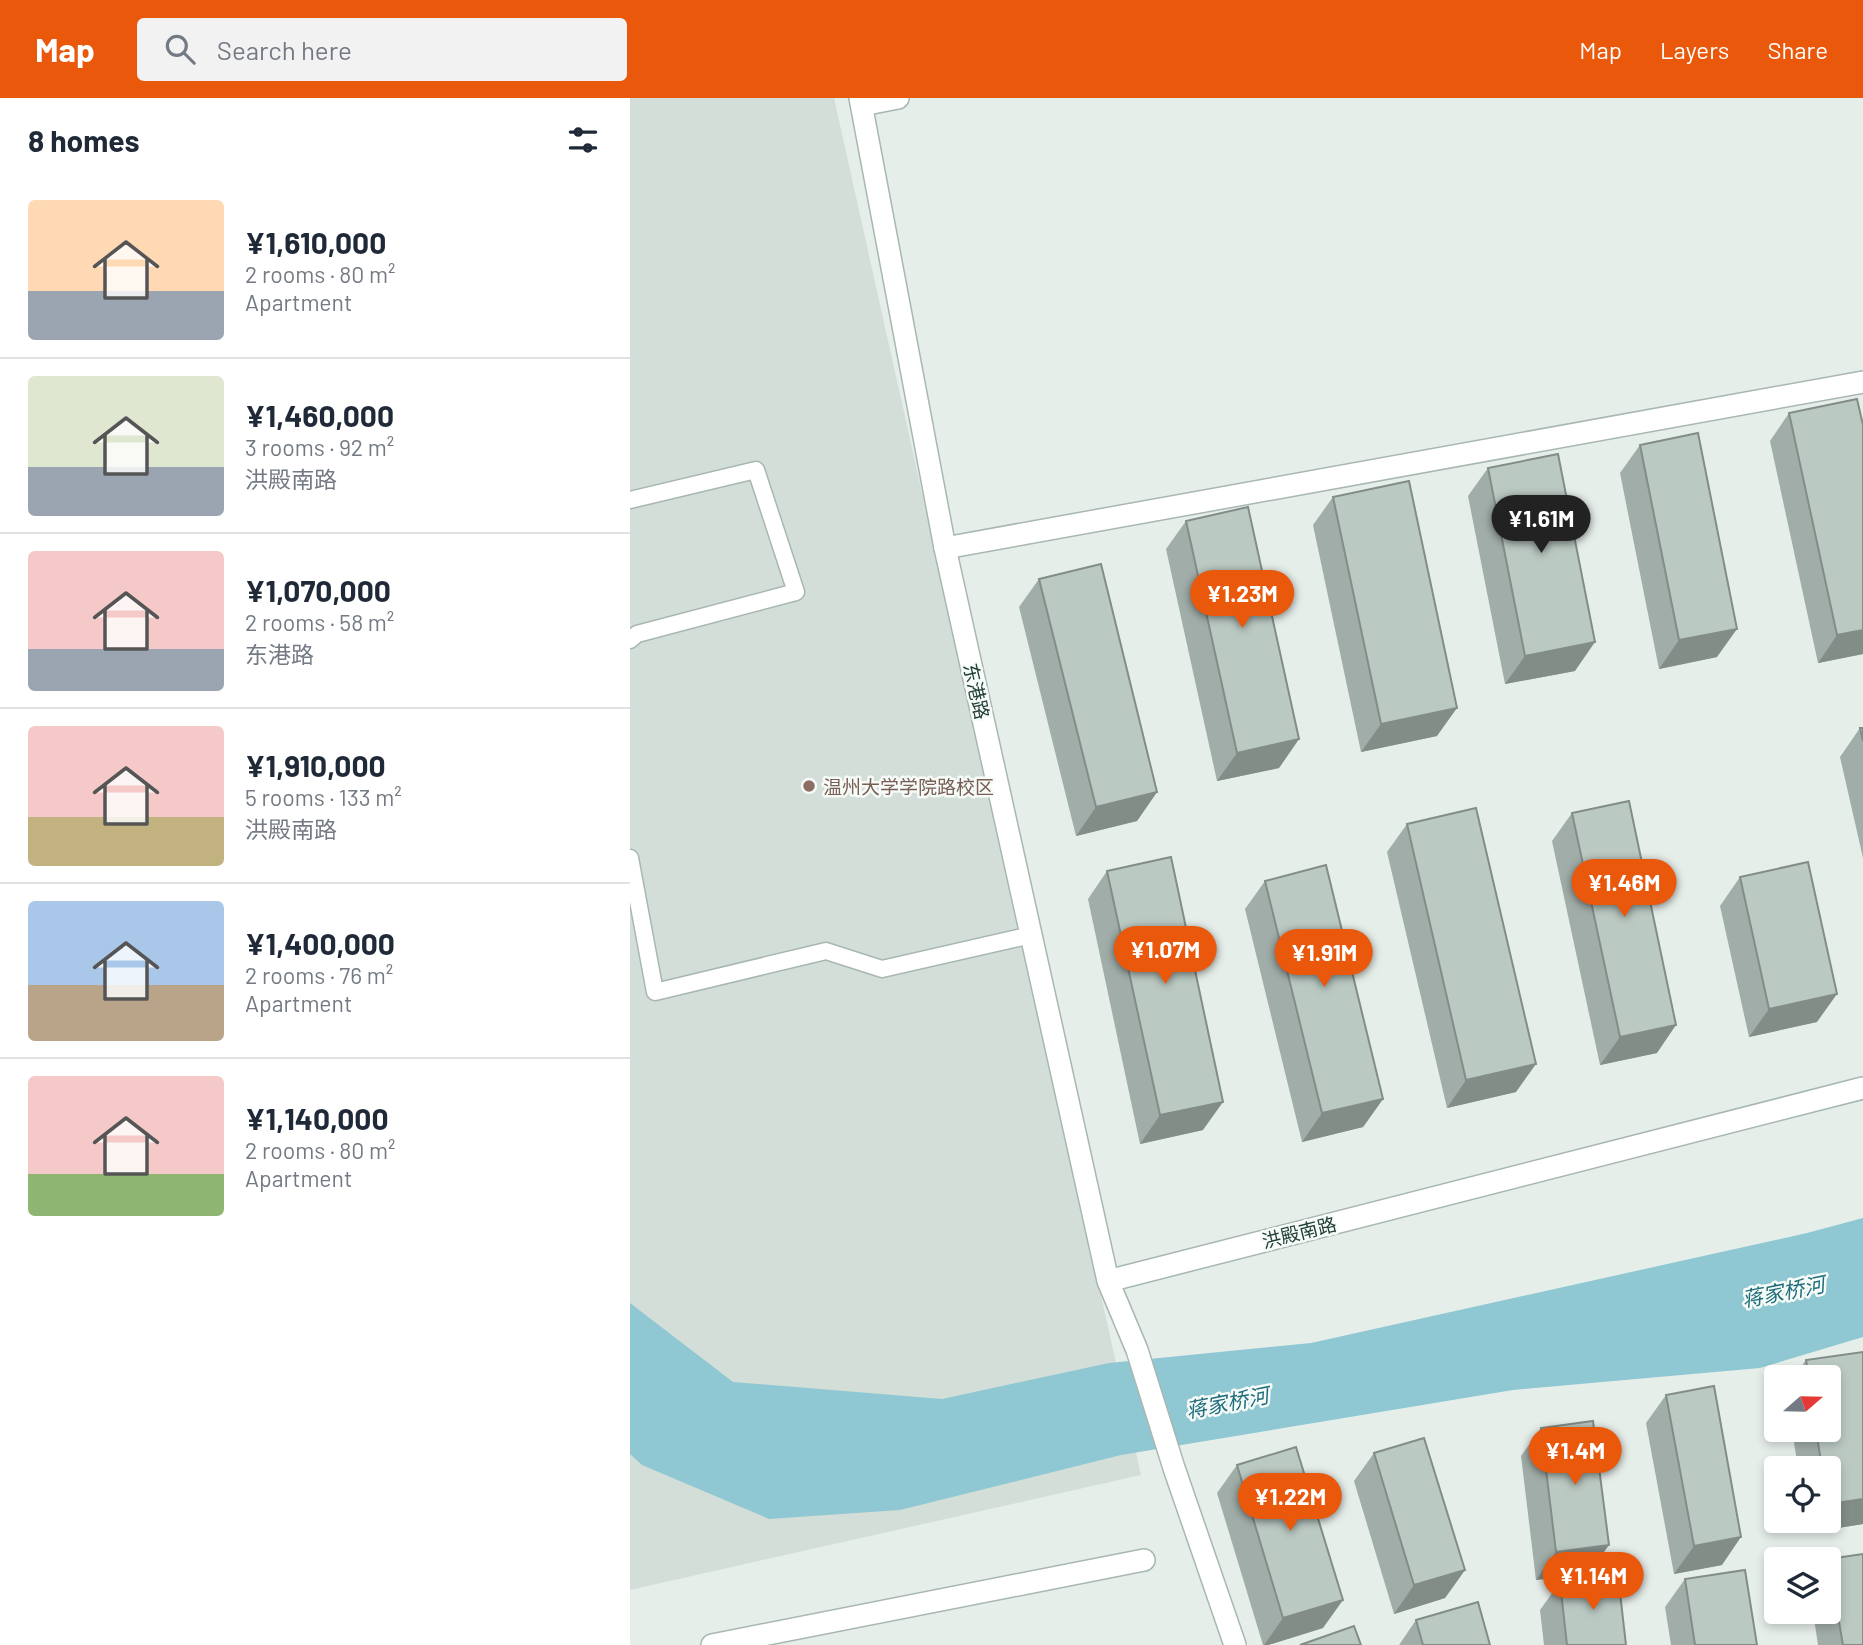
<!DOCTYPE html>
<html lang="en">
<head>
<meta charset="utf-8">
<style>
	:root { --surface:#fff; --page:#f2f2f3; --text:#1f2937; --muted:#747a83; --line:#e0e1e3; --accent:#ea580c }
	body { margin:0; font-family:Barlow,"Noto Sans SC",sans-serif; background:var(--page); color:var(--text); height:100vh; display:flex; flex-direction:column; font-size:26px; white-space:nowrap }
	* { box-sizing:border-box; margin:0 }
	p { font-size:23px; color:var(--muted) }
	.icon { flex:none; width:38px; height:38px; fill:none; stroke:currentColor; stroke-width:2; stroke-linecap:round; stroke-linejoin:round }
	.map { position:relative; flex:1; overflow:hidden }
	.panel { display:flex; flex-direction:column; background:var(--surface); width:630px }
	.panel>* { flex:none }
	.needle { width:46px; rotate:70deg }
	.tools { position:absolute; left:1134px; top:1267px; display:grid; gap:14px }
	.tools a { display:grid; place-items:center; width:77px; height:77px; border-radius:7px; background:var(--surface); box-shadow:0 4px 10px #0003; font-size:35px }
	.price { position:absolute; translate:-50% -60px; padding:0 16px; border-radius:24px; background:var(--accent); color:#fff; font-size:23px; line-height:46px; filter:drop-shadow(0 2px 4px #0008) }
	.price::after { content:''; position:absolute; left:50%; top:42px; width:21px; height:16px; margin-left:-10px; background:inherit; clip-path:polygon(0 0,100% 0,50% 100%) }
	.price.on { background:#222; color:#fff }
	ul { padding:0; list-style:none }
	li { display:flex; align-items:center; gap:21px; height:175px; padding:0 28px }
	li+li { border-top:2px solid var(--line) }
	li span { display:grid; place-items:center; flex:none; width:196px; height:140px; border-radius:7px; color:#555 }
	li>.icon { margin-inline-start:auto }
	span .icon { width:84px; height:84px; fill:#fffc; stroke-width:1 }
	li b { font-size:30px }
	h2 { display:flex; justify-content:space-between; align-items:center; height:84px; padding:0 28px; font-size:30px }
	header { display:flex; align-items:center; gap:42px; box-sizing:border-box; height:98px; padding:0 35px; background:var(--accent); color:#fff }
	header strong { font-size:33px }
	nav { display:flex; gap:38px; margin-inline-start:auto; font-size:24px }
	.search { width:490px; height:63px; background:var(--page); display:flex; align-items:center; gap:18px; box-sizing:border-box; padding:0 24px; border-radius:7px; color:var(--muted); font-size:26px }
	main { display:flex; flex:1; min-height:0 }
	.map>svg:first-child { display:block }
	.built { fill:#d4ded9 }
	.water { fill:#8fc8d2 }
	.lines { fill:none; stroke-linecap:round; stroke-linejoin:round }
	.service-casing { stroke:#a8b7b1; stroke-width:19 }
	.minor-casing { stroke:#a8b7b1; stroke-width:24 }
	.tertiary-casing { stroke:#a8b7b1; stroke-width:24 }
	.service { stroke:#fff; stroke-width:16 }
	.minor { stroke:#fff; stroke-width:21 }
	.tertiary { stroke:#fff; stroke-width:21 }
	.wall { fill:#a1ada8 }
	.shaded-wall { fill:#838d88 }
	.building { fill:#bbc9c3; stroke:#838d88; stroke-width:2 }
	.education-dot { fill:#8d6e63; stroke:#f6fbf8; stroke-width:2.5 }
	.labels { text-anchor:middle; dominant-baseline:central; stroke-width:5; stroke-linejoin:round; paint-order:stroke }
	.street-label { font-size:19px; fill:#244139; stroke:#f6fbf8 }
	.education-label { font-size:19px; fill:#785e54; stroke:#f6fbf8; text-anchor:start }
	.water-label { font-size:21px; font-style:italic; fill:#1f6d7c; stroke:#f6fbf8 }
</style>
</head>
<body>
<header>
<strong>Map</strong>
<div class="search"><svg class="icon" aria-label="search" viewBox="0 0 24 24"><circle cx="10" cy="10" r="6"/><path d="M15 15l6 6"/></svg>Search here</div>
<nav><a>Map</a><a>Layers</a><a>Share</a></nav>
</header>
<main>
<section class="panel">
<h2>8 homes<svg class="icon" aria-label="filters" viewBox="0 0 24 24"><path d="M4 7h16M4 17h16"/><circle cx="9" cy="7" r="2"/><circle cx="15" cy="17" r="2"/></svg></h2>
<ul>
<li><span style="background:linear-gradient(#ffd9b3 65%,#9aa5b1 0)"><svg class="icon" aria-label="home" viewBox="0 0 24 24"><path d="M3 11l9-7 9 7M6 9v11h12V9"/></svg></span><div><b>¥1,610,000</b><p>2 rooms · 80 m²</p><p>Apartment</p></div></li>
<li><span style="background:linear-gradient(#dfe7d0 65%,#9aa5b1 0)"><svg class="icon" aria-label="home" viewBox="0 0 24 24"><path d="M3 11l9-7 9 7M6 9v11h12V9"/></svg></span><div><b>¥1,460,000</b><p>3 rooms · 92 m²</p><p>洪殿南路</p></div></li>
<li><span style="background:linear-gradient(#f6c9c9 70%,#9aa5b1 0)"><svg class="icon" aria-label="home" viewBox="0 0 24 24"><path d="M3 11l9-7 9 7M6 9v11h12V9"/></svg></span><div><b>¥1,070,000</b><p>2 rooms · 58 m²</p><p>东港路</p></div></li>
<li><span style="background:linear-gradient(#f6c9c9 65%,#c2b280 0)"><svg class="icon" aria-label="home" viewBox="0 0 24 24"><path d="M3 11l9-7 9 7M6 9v11h12V9"/></svg></span><div><b>¥1,910,000</b><p>5 rooms · 133 m²</p><p>洪殿南路</p></div></li>
<li><span style="background:linear-gradient(#a9c7e8 60%,#b9a48a 0)"><svg class="icon" aria-label="home" viewBox="0 0 24 24"><path d="M3 11l9-7 9 7M6 9v11h12V9"/></svg></span><div><b>¥1,400,000</b><p>2 rooms · 76 m²</p><p>Apartment</p></div></li>
<li><span style="background:linear-gradient(#f6c9c9 70%,#8fb573 0)"><svg class="icon" aria-label="home" viewBox="0 0 24 24"><path d="M3 11l9-7 9 7M6 9v11h12V9"/></svg></span><div><b>¥1,140,000</b><p>2 rooms · 80 m²</p><p>Apartment</p></div></li>
</ul>
</section>
<div class="map">
<svg width="1233" height="1547" viewBox="0 0 1233 1547">
	<rect width="100%" height="100%" fill="#e6eeea"/>
	<path class="built" d="M 0,0 L 204,0 L 511,1377 L 0,1492 Z"/>
	<path class="water" d="M 1233,1120 L 1233,1239 L 1130,1270 L 883,1292 L 491,1357 L 270,1412 L 139,1421 L 12,1367 L 0,1356 L 0,1205 L 103,1284 L 312,1301 L 479,1265 L 681,1245 L 1177,1135 Z"/>
	<g class="lines">
		<g class="service-casing">
			<path id="service" d="M 0,402 L 126,372 L 166,494 L 7,536 L 0,542
				M 0,760 L 25,894 L 196,853 L 252,871 L 401,837"/>
		</g>
		<g class="minor-casing">
			<path id="minor" d="M 232,7 L 268,0
				M 315,450 L 1233,284
				M 82,1547 L 514,1462"/>
		</g>
		<g class="tertiary-casing">
			<path id="tertiary" d="M 230,0 L 315,450 L 478,1183 L 507,1252 L 544,1370 L 605,1547
				M 478,1183 L 1233,990"/>
		</g>
		<use href="#service" class="service"/>
		<use href="#minor" class="minor"/>
		<use href="#tertiary" class="tertiary"/>
	</g>
	<path class="wall" d="M 1159,315 L 1233,556 L 1188,565 L 1140,343 Z
		M 1010,347 L 1087,559 L 1029,571 L 990,375 Z
		M 858,370 L 945,573 L 875,586 L 838,398 Z
		M 703,399 L 807,638 L 731,654 L 683,427 Z
		M 556,423 L 669,641 L 649,670 L 587,683 L 536,451 Z
		M 409,481 L 527,694 L 507,723 L 446,738 L 389,509 Z
		M 1230,630 L 1233,630 L 1233,760 L 1210,659 Z
		M 942,715 L 1027,955 L 970,967 L 922,743 Z
		M 777,726 L 886,994 L 817,1010 L 757,754 Z
		M 477,773 L 573,1032 L 510,1046 L 458,801 Z
		M 1110,779 L 1187,924 L 1119,939 L 1090,808 Z
		M 635,783 L 753,1001 L 733,1029 L 672,1044 L 615,811 Z
		M 1233,1254 L 1233,1426 L 1177,1435 L 1175,1423 L 1199,1423 L 1199,1370 L 1168,1370 L 1162,1332 L 1199,1332 L 1199,1279 L 1164,1279 L 1176,1262 Z
		M 1036,1297 L 1092,1467 L 1044,1476 L 1016,1325 Z
		M 911,1330 L 959,1475 L 906,1482 L 891,1358 Z
		M 744,1355 L 835,1472 L 815,1500 L 764,1516 L 724,1383 Z
		M 607,1367 L 693,1530 L 638,1547 L 633,1547 L 587,1395 Z
		M 1198,1461 L 1233,1547 L 1188,1547 L 1183,1514 L 1199,1514 Z
		M 1055,1481 L 1127,1547 L 1041,1547 L 1035,1509 Z
		M 930,1484 L 996,1547 L 914,1547 L 910,1512 Z
		M 786,1522 L 860,1547 L 769,1547 Z"/>
	<path class="shaded-wall" d="M 1107,531 L 1087,559 L 1029,571 L 1049,542 Z
		M 1233,532 L 1233,556 L 1188,565 L 1207,537 Z
		M 965,544 L 945,573 L 875,586 L 895,558 Z
		M 827,610 L 807,638 L 731,654 L 751,626 Z
		M 669,641 L 649,670 L 587,683 L 607,655 Z
		M 527,694 L 507,723 L 446,738 L 466,709 Z
		M 1207,896 L 1187,924 L 1119,939 L 1139,911 Z
		M 1046,927 L 1027,955 L 970,967 L 990,939 Z
		M 906,966 L 886,994 L 817,1010 L 836,982 Z
		M 753,1001 L 733,1029 L 672,1044 L 692,1015 Z
		M 593,1004 L 573,1032 L 510,1046 L 530,1017 Z
		M 1233,1401 L 1233,1426 L 1177,1435 L 1185,1423 L 1199,1423 L 1199,1406 Z
		M 1111,1439 L 1092,1467 L 1044,1476 L 1064,1448 Z
		M 979,1447 L 959,1475 L 906,1482 L 926,1454 Z
		M 835,1472 L 815,1500 L 764,1516 L 784,1487 Z
		M 713,1502 L 693,1530 L 638,1547 L 634,1547 L 653,1520 Z"/>
	<path class="building" d="M 1227,301 L 1233,327 L 1233,532 L 1207,537 L 1159,315 Z
		M 1068,335 L 1107,531 L 1049,542 L 1010,347 Z
		M 928,356 L 965,544 L 895,558 L 858,370 Z
		M 779,383 L 827,610 L 751,626 L 703,399 Z
		M 618,409 L 669,641 L 607,655 L 556,423 Z
		M 471,466 L 527,694 L 466,709 L 409,481 Z
		M 1230,630 L 1233,630 L 1233,643 Z
		M 999,703 L 1046,927 L 990,939 L 942,715 Z
		M 846,710 L 906,966 L 836,982 L 777,726 Z
		M 541,759 L 593,1004 L 530,1017 L 477,773 Z
		M 1178,764 L 1207,896 L 1139,911 L 1110,779 Z
		M 696,767 L 753,1001 L 692,1015 L 635,783 Z
		M 1233,1254 L 1233,1401 L 1199,1406 L 1199,1370 L 1192,1370 L 1186,1332 L 1199,1332 L 1199,1279 L 1179,1279 L 1176,1262 Z
		M 1084,1288 L 1111,1439 L 1064,1448 L 1036,1297 Z
		M 963,1323 L 979,1447 L 926,1454 L 911,1330 Z
		M 794,1340 L 835,1472 L 784,1487 L 744,1355 Z
		M 666,1349 L 713,1502 L 653,1520 L 607,1367 Z
		M 1233,1456 L 1233,1547 L 1213,1547 L 1198,1461 Z
		M 1115,1472 L 1127,1547 L 1065,1547 L 1055,1481 Z
		M 988,1477 L 996,1547 L 937,1547 L 930,1484 Z
		M 848,1504 L 860,1547 L 793,1547 L 786,1522 Z
		M 724,1528 L 731,1547 L 670,1547 Z"/>
	<circle class="education-dot" cx="179" cy="688" r="7"/>
	<g class="labels">
		<g class="street-label">
			<text transform="translate(347 593) rotate(77)">东港路</text>
			<text transform="translate(669 1134) rotate(-14)">洪殿南路</text>
		</g>
		<g class="education-label">
			<text x="193" y="688">温州大学学院路校区</text>
		</g>
		<g class="water-label">
			<text transform="translate(1153 1193) rotate(-11)">蒋家桥河</text>
			<text transform="translate(597 1304) rotate(-11)">蒋家桥河</text>
		</g>
	</g>
</svg>
<div class="tools">
<a><svg class="needle" viewBox="-14 -14 28 28"><path d="M0-13l5 13h-10z" fill="#e53935"/><path d="M0 13l5-13h-10z" fill="#747a83"/></svg></a>
<a><svg class="icon" aria-label="locate" viewBox="0 0 24 24"><circle cx="12" cy="12" r="6"/><path d="M12 2v4M12 18v4M2 12h4M18 12h4"/></svg></a>
<a><svg class="icon" aria-label="layers" viewBox="0 0 24 24"><path d="M12 4l9 5-9 5-9-5zM3 14l9 5 9-5"/></svg></a>
</div>
<b class="price on" style="left:911px;top:457px">¥1.61M</b>
<b class="price" style="left:612px;top:532px">¥1.23M</b>
<b class="price" style="left:994px;top:821px">¥1.46M</b>
<b class="price" style="left:535px;top:888px">¥1.07M</b>
<b class="price" style="left:694px;top:891px">¥1.91M</b>
<b class="price" style="left:945px;top:1389px">¥1.4M</b>
<b class="price" style="left:660px;top:1435px">¥1.22M</b>
<b class="price" style="left:963px;top:1514px">¥1.14M</b>
</div>
</main>
</body>
</html>
